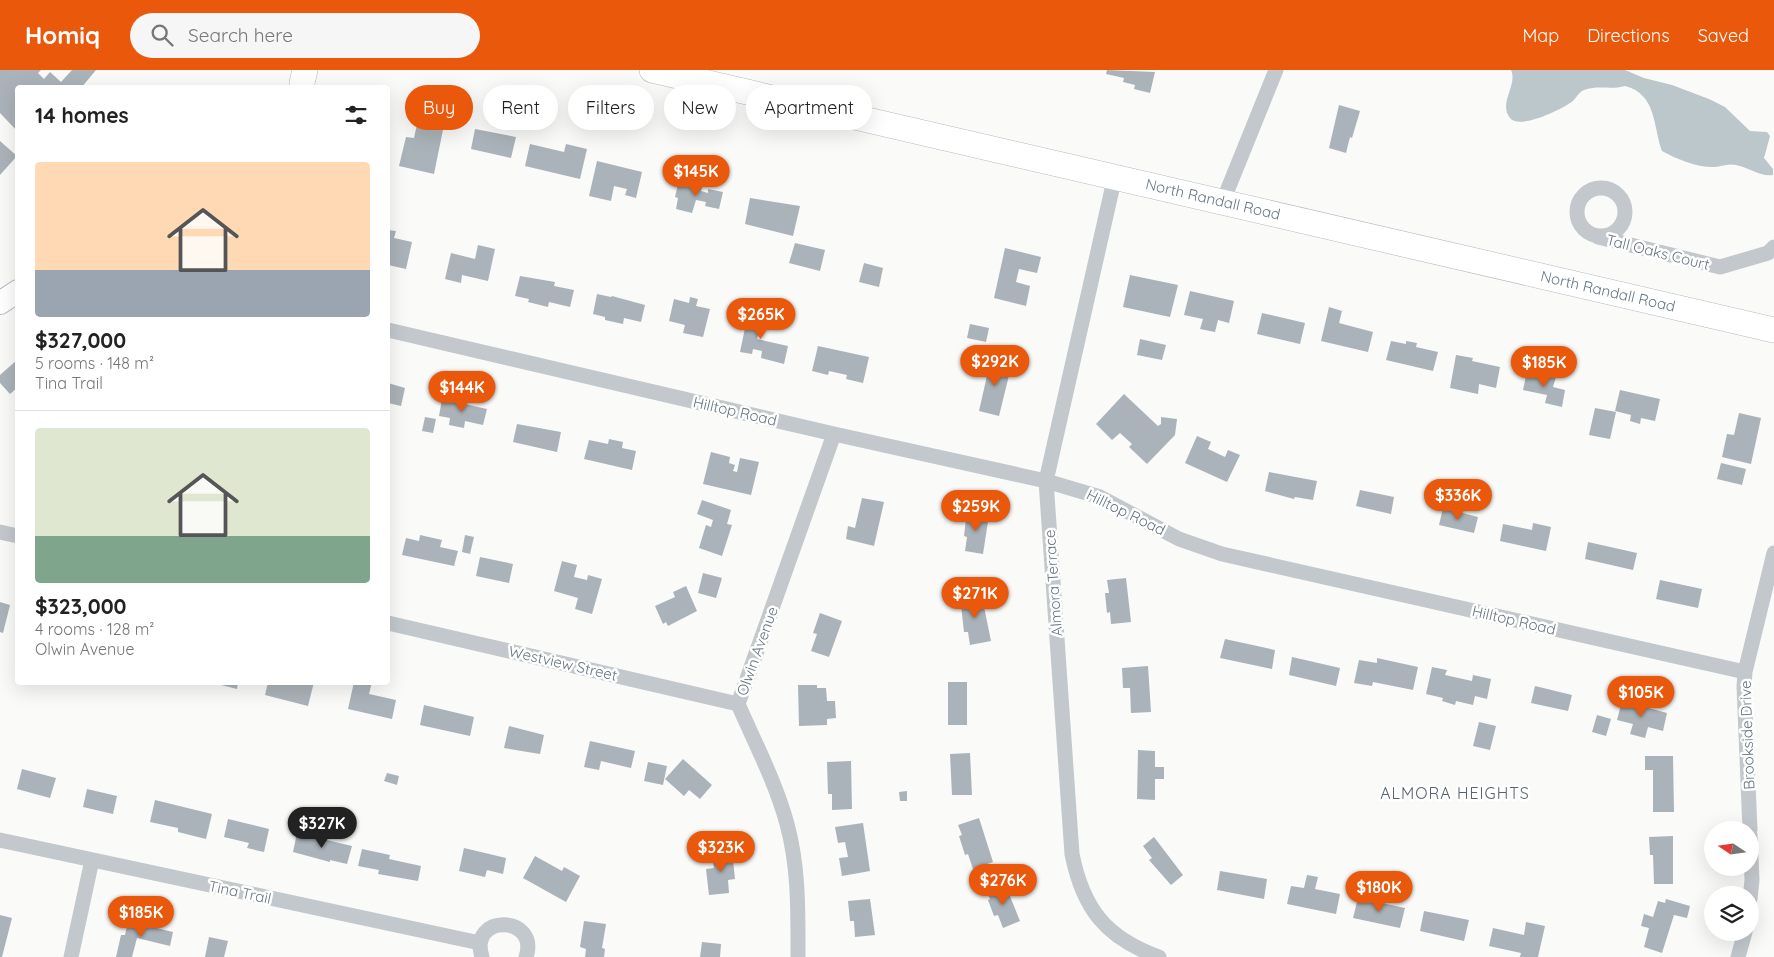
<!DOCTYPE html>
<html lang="en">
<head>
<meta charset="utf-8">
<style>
	:root { --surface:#fff; --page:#f6f6f6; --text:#222; --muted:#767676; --line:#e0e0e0; --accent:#ea580c }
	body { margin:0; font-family:Quicksand,sans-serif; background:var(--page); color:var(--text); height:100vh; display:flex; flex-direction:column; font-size:19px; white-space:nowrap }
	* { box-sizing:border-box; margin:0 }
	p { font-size:16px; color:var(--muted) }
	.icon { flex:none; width:28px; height:28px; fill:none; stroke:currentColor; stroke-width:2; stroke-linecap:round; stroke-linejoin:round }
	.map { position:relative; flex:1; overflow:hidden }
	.sheet { position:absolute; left:15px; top:15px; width:375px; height:600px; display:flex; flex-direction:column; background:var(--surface); border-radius:5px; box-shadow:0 5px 20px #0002 }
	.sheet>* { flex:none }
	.top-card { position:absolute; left:405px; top:15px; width:475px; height:45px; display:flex; gap:10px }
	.needle { width:32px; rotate:283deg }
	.controls { position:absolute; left:1704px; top:751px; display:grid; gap:10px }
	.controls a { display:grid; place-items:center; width:55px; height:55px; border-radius:50%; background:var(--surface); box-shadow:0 5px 20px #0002; font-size:25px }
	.price { position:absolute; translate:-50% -42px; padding:0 11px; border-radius:18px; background:var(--accent); color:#fff; font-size:16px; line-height:32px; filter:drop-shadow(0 1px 2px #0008) }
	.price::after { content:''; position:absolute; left:50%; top:30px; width:15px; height:11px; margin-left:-8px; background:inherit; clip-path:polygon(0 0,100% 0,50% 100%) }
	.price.current { background:#222; color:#fff }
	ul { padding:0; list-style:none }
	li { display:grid; align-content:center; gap:10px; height:265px; padding:0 20px }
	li+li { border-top:1px solid var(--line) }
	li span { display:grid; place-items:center; height:155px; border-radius:5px; color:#555 }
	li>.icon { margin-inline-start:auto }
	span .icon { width:90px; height:90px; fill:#fffc; stroke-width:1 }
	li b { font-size:21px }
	h2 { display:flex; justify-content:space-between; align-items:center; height:60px; padding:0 20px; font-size:21px }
	.chip { padding:0 18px; border-radius:22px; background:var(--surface); box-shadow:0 5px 20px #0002; font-size:18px; line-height:45px }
	.chip.current { background:var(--accent); color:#fff }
	header { display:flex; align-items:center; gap:30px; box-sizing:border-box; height:70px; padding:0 25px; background:var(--accent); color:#fff }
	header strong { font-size:24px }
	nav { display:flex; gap:28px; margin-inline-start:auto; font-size:18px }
	.search { width:350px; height:45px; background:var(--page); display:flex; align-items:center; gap:12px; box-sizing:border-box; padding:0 18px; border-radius:28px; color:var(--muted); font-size:19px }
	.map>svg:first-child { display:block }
	.water { fill:#bbc7cb }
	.building { fill:#aab3b9 }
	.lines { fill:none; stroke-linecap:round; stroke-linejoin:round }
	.secondary-casing { stroke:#b3babf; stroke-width:24 }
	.primary-casing { stroke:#b5babe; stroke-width:26 }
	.street { stroke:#c3c8cc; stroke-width:15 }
	.secondary { stroke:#fff; stroke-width:22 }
	.primary { stroke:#fff; stroke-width:25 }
	.labels { text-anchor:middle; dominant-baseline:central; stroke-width:5; stroke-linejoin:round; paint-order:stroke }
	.street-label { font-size:15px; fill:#657683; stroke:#fff }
	.neighbourhood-label { font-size:16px; letter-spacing:1px; fill:#57646e; stroke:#fff }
</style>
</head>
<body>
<header>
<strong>Homiq</strong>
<div class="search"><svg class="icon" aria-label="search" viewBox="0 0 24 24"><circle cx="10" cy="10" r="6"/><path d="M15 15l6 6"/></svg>Search here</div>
<nav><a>Map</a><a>Directions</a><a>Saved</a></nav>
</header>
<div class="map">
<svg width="1774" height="887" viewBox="0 0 1774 887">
	<rect width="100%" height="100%" fill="#fafaf8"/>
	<path class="water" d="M 1511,0 L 1625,0 L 1644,8 L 1672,15 L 1709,29 L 1725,37 L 1750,61 L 1767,62 L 1770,66 L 1764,88 L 1773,99 L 1773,105 C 1761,107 1747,97 1736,95 C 1727,93 1721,97 1713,97 C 1695,97 1677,89 1662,81 C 1653,57 1657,24 1625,16 C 1611,20 1598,15 1584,20 C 1577,23 1576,30 1570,33 C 1560,40 1519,60 1510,48 C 1498,33 1518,15 1511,0 Z"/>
	<path class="building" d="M 0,0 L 41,0 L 38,3 L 44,9 L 50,2 L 61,12 L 72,0 L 96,0 L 81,18 L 18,18 L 18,62 L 0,43 Z
		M 1107,0 L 1155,2 L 1150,23 L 1134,19 L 1135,15 L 1123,12 L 1124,8 L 1106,4 Z
		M 1339,35 L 1360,41 L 1352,68 L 1350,67 L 1346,83 L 1329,78 Z
		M 419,45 L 445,50 L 434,104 L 399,96 L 406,67 L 414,68 Z
		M 475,59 L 516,67 L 511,88 L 471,79 Z
		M 0,71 L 17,86 L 0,105 Z
		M 530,74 L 564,82 L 566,74 L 587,79 L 580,109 L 525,96 Z
		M 597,91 L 642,102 L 636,128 L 625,125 L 627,119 L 614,116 L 611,131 L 589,126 Z
		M 683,113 L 702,117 L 701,121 L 708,123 L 708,119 L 723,122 L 719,139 L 705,136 L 706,132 L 696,130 L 692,143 L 676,139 L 678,128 L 675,127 L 678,114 L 683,116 Z
		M 750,128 L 800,136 L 793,166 L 745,154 Z
		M 388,160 L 396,161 L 394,168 L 412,172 L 406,199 L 388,195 Z
		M 795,173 L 825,180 L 820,201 L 789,193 Z
		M 478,175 L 495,179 L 488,211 L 462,205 L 461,213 L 445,209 L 451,183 L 475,189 Z
		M 1005,178 L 1041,187 L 1037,203 L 1019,199 L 1016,212 L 1030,216 L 1026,236 L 994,228 Z
		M 864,193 L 883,198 L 879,217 L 859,212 Z
		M 1130,205 L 1178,215 L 1170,247 L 1123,237 Z
		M 520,206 L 555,212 L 554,216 L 574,220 L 570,237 L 549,232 L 548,237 L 528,232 L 529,229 L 515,226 Z
		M 1190,221 L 1234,231 L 1229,253 L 1218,250 L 1215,262 L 1200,259 L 1203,249 L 1184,245 Z
		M 597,224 L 611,227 L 612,226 L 645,235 L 641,252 L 624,248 L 623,254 L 605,250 L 605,247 L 593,244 Z
		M 690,227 L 698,229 L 696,236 L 710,239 L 703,267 L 683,263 L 685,255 L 669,251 L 674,229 L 689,233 Z
		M 1329,237 L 1342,241 L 1339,253 L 1373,262 L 1368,282 L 1321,271 Z
		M 749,239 L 764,242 L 757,269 L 788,276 L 784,294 L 761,288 L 762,281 L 753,279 L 752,284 L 740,282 Z
		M 1262,243 L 1305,253 L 1300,274 L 1257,264 Z
		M 970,254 L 989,258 L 986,272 L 967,268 Z
		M 1140,269 L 1166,275 L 1162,290 L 1137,285 Z
		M 1391,271 L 1406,274 L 1406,271 L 1417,273 L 1416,277 L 1438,282 L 1433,301 L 1386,290 Z
		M 818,276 L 869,287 L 863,313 L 846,309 L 847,305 L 829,301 L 828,305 L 812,301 Z
		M 1456,285 L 1473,288 L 1472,291 L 1500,297 L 1496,318 L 1479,314 L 1478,324 L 1450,318 Z
		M 991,288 L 1012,293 L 999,346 L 979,341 Z
		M 17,290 L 18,317 L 10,324 L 0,313 L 0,305 Z
		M 1527,301 L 1556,307 L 1553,317 L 1565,320 L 1562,337 L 1545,333 L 1547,325 L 1523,320 Z
		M 388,313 L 405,318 L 401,336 L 388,333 Z
		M 1620,320 L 1660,329 L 1655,351 L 1641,348 L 1640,354 L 1630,351 L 1631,345 L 1615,341 Z
		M 1124,324 L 1158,356 L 1161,354 L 1161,347 L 1177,349 L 1175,365 L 1147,394 L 1129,377 L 1132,374 L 1120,363 L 1112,370 L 1096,354 Z
		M 442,329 L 487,339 L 483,355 L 465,351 L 464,358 L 449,355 L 450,348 L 439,346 Z
		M 1595,338 L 1616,342 L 1610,369 L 1589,365 Z
		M 1739,343 L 1761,348 L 1751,394 L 1722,387 L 1727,364 L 1734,365 Z
		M 425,347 L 436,349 L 433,363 L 422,361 Z
		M 517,354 L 561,362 L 557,382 L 513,372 Z
		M 1197,366 L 1211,372 L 1208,379 L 1225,387 L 1228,380 L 1240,385 L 1227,412 L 1185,393 Z
		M 609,369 L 623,372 L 622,378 L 636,381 L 632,400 L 584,389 L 589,370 L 608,374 Z
		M 711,382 L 730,387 L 729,393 L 735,395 L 733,401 L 737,402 L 740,388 L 759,392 L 751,425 L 703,414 Z
		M 1721,393 L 1746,399 L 1742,415 L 1717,409 Z
		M 1269,402 L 1317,411 L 1313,430 L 1295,427 L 1294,429 L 1265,421 Z
		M 1360,420 L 1394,427 L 1391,444 L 1356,436 Z
		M 862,428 L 884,432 L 874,476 L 846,469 L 848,456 L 855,458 Z
		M 702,430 L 731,440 L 727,454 L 732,455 L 722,486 L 699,478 L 706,455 L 711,457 L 713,450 L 697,444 Z
		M 1443,438 L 1478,447 L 1474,463 L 1439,455 Z
		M 970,442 L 989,445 L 983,484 L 965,481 L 967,467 L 964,466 L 966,449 L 969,450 Z
		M 1533,453 L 1551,457 L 1546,481 L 1500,471 L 1503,454 L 1532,460 Z
		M 420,465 L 442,470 L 440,477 L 458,481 L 454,496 L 402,485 L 406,468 L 419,471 Z
		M 465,465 L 474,467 L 470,484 L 462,482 Z
		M 1588,472 L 1637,483 L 1633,500 L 1585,489 Z
		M 480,487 L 513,494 L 509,513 L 476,506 Z
		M 562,491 L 577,495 L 574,507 L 587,510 L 588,505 L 602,509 L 592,544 L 575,539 L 578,528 L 554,521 Z
		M 703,503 L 722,508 L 716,528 L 698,523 Z
		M 1126,508 L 1131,552 L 1111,554 L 1110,542 L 1107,543 L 1105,523 L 1109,523 L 1107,510 Z
		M 1660,510 L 1702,519 L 1698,538 L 1656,529 Z
		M 686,516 L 697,541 L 668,556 L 666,552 L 663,554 L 655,536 L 675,527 L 673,522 Z
		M 981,522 L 991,571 L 970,575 L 968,562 L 964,562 L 960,526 Z
		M 0,532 L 10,535 L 3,563 L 0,562 Z
		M 820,543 L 842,551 L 829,587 L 811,581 L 817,564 L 813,563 Z
		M 1225,569 L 1275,580 L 1272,599 L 1220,588 Z
		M 1292,587 L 1340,598 L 1336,616 L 1289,605 Z
		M 1377,588 L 1418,597 L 1413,620 L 1373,612 L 1372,616 L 1354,613 L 1359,590 L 1377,593 Z
		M 1148,596 L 1151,642 L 1131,643 L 1130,618 L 1123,618 L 1122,598 Z
		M 1432,597 L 1447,600 L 1445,605 L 1472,611 L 1473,605 L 1491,609 L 1487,629 L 1475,626 L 1473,635 L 1456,631 L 1455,635 L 1442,631 L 1443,628 L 1426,624 Z
		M 209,612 L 238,612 L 237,619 Z
		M 268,612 L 314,612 L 308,636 L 265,625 Z
		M 354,612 L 372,612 L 369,624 L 396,630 L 392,649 L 348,639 Z
		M 948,612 L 967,612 L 967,655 L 948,655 Z
		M 798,615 L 817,615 L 817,618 L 826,618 L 827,631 L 835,631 L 836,648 L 827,649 L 827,655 L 799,656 Z
		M 1535,616 L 1572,625 L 1568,641 L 1531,633 Z
		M 1622,631 L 1667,643 L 1663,661 L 1648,657 L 1645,668 L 1630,664 L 1633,654 L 1617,650 Z
		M 424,635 L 474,647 L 470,666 L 420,655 Z
		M 1597,645 L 1611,649 L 1606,666 L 1592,662 Z
		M 1479,652 L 1496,656 L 1490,680 L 1473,676 Z
		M 509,656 L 544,665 L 540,684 L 504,678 Z
		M 590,671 L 635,681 L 631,698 L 601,691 L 599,700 L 584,697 Z
		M 1138,680 L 1155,681 L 1155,697 L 1164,697 L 1164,709 L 1155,709 L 1155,730 L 1137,729 Z
		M 970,683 L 972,725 L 952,725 L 950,684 Z
		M 1645,686 L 1673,686 L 1674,742 L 1653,742 L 1653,700 L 1645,700 Z
		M 683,689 L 712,715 L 700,729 L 689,720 L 684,726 L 665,709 Z
		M 851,691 L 852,739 L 832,740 L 832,724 L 828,724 L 827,692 Z
		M 648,692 L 667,696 L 663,715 L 644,711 Z
		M 22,699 L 56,708 L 50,728 L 17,719 Z
		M 387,703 L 399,706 L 397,715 L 384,711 Z
		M 87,719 L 117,726 L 113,744 L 83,737 Z
		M 907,721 L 907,731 L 900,731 L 899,722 Z
		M 155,730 L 212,744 L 206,769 L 178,762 L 178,758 L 150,752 Z
		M 979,748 L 993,792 L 973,799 L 968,784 L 965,785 L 959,766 L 962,765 L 958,755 Z
		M 228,749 L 269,759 L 264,782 L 247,778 L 249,773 L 224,767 Z
		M 863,753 L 870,801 L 842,806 L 839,788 L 848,787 L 845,772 L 838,773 L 835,757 Z
		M 297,763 L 352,776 L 347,794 L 330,790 L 330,792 L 293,782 Z
		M 1673,766 L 1673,814 L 1654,814 L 1653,785 L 1650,785 L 1649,767 Z
		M 1154,767 L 1183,805 L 1171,815 L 1149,790 L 1152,788 L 1143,776 Z
		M 464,778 L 506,788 L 503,804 L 487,800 L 485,807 L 459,801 Z
		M 362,779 L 390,785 L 389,789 L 421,796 L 418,811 L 378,804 L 379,800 L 358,796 Z
		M 732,780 L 735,809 L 728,810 L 729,823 L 709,825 L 706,799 L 714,798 L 712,783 Z
		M 535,786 L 562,801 L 564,797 L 580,806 L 566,832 L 523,808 Z
		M 1220,801 L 1267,809 L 1264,829 L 1217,820 Z
		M 1307,805 L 1318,807 L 1315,819 L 1340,824 L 1336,844 L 1287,834 L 1291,816 L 1304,818 Z
		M 1005,814 L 1020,851 L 1003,858 L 998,845 L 994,846 L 988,830 L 990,829 L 987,822 Z
		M 1358,828 L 1405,838 L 1400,858 L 1353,848 Z
		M 870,829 L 875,865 L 855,867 L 854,851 L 850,851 L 848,831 Z
		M 1666,829 L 1690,836 L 1687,848 L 1674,845 L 1662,883 L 1644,877 L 1649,858 L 1641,856 L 1644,844 L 1653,847 L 1658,831 L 1665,833 Z
		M 1424,841 L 1469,850 L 1464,871 L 1420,861 Z
		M 0,845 L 12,848 L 2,887 L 0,887 Z
		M 128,851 L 173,862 L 170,876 L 137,868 L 132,887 L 116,887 L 121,865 L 125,865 Z
		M 584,851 L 606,854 L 602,878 L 605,879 L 604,887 L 585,887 L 586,879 L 580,877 Z
		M 1526,852 L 1545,856 L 1538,887 L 1520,887 L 1521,883 L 1489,876 L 1493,858 L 1524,865 Z
		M 209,867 L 228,871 L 224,887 L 205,887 Z
		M 702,872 L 721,874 L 720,887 L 700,887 Z"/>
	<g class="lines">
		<g class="secondary-casing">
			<path id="secondary" d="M 0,233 L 18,221"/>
		</g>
		<g class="primary-casing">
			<path id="primary" d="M 652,0 L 1774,260
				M 302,13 L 305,0"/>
		</g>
		<path class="street" d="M 1115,106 L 1046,411 L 1072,784 C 1083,839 1106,868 1159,887
			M1577 142a24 24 0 1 1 48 0a24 24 0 1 1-48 0Z
			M 1223,131 L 1276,0
			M 1598,167 L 1720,197 L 1768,183 L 1774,177
			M 388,260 L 834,364 L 1046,411 L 1100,427 L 1179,469 L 1222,484 L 1745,602
			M 0,462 L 18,466
			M 388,553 L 738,634
			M 1750,760 L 1744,616 L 1745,602 L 1774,483
			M 1750,765 L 1752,810 L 1750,829
			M 0,770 L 480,873
			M 71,887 L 92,790
			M 482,887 C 468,843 540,845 526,887
			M 798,887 C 798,842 799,798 787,754 C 776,713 755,673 738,634 L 834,364
			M 1738,887 L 1745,862"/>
		<use href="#secondary" class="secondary"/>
		<use href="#primary" class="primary"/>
	</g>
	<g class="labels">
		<g class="street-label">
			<text transform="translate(1213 129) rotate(13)">North Randall Road</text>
			<text transform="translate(1658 182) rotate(14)">Tall Oaks Court</text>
			<text transform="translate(1608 221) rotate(13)">North Randall Road</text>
			<text transform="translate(735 341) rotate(13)">Hilltop Road</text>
			<text transform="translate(1126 442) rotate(26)">Hilltop Road</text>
			<text transform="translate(1053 513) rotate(-94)">Almora Terrace</text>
			<text transform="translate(1514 550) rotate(13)">Hilltop Road</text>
			<text transform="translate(757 581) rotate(-70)">Olwin Avenue</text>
			<text transform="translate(563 593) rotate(13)">Westview Street</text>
			<text transform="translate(1747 665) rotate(-92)">Brookside Drive</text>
			<text transform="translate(240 822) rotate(12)">Tina Trail</text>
		</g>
		<g class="neighbourhood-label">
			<text x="1455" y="723">ALMORA HEIGHTS</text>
		</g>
	</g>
</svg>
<div class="controls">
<a><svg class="needle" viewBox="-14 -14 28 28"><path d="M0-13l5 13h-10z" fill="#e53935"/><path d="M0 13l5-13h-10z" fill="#767676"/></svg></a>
<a><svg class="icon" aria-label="layers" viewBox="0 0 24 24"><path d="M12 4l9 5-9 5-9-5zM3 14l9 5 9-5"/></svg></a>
</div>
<b class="price" style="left:696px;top:127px">$145K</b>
<b class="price" style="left:761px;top:270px">$265K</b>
<b class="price" style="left:995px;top:317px">$292K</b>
<b class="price" style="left:1544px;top:318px">$185K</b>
<b class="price" style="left:462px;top:343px">$144K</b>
<b class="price" style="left:1458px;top:451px">$336K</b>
<b class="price" style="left:976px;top:462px">$259K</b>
<b class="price" style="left:975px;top:549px">$271K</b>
<b class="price" style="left:1641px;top:648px">$105K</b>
<b class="price current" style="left:322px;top:779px">$327K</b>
<b class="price" style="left:721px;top:803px">$323K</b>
<b class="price" style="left:1003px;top:836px">$276K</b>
<b class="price" style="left:1379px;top:843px">$180K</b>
<b class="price" style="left:141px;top:868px">$185K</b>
<div class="top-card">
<a class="chip current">Buy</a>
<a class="chip">Rent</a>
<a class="chip">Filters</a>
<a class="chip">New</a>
<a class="chip">Apartment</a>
</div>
<section class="sheet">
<h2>14 homes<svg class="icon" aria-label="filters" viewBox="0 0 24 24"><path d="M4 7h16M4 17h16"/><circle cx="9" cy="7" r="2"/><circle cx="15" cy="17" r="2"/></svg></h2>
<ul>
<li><span style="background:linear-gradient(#ffd9b3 70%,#9aa5b1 0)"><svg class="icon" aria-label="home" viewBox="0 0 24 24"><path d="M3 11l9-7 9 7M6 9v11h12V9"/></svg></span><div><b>$327,000</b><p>5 rooms · 148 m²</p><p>Tina Trail</p></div></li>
<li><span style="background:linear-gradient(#dfe7d0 70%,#7fa58c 0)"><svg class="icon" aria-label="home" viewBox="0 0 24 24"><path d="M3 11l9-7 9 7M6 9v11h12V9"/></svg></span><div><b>$323,000</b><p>4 rooms · 128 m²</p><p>Olwin Avenue</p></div></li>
</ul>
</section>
</div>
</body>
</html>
